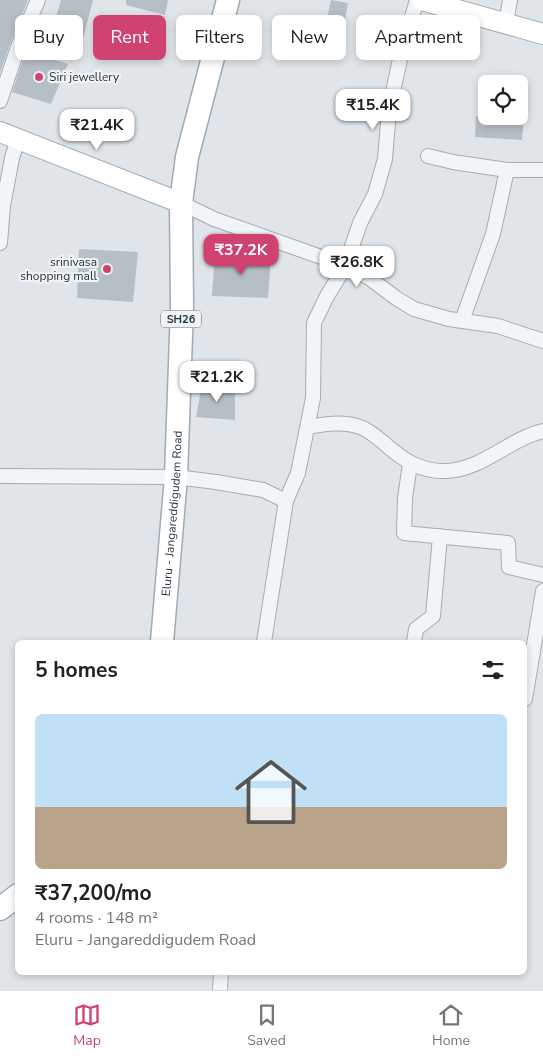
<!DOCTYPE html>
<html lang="en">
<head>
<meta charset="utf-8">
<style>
	:root { --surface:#fff; --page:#f6f6f6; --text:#222; --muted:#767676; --line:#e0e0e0; --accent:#d04270 }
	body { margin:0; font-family:"Nunito Sans",sans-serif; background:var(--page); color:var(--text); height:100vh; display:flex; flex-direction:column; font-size:19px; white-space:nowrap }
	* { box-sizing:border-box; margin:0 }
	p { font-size:16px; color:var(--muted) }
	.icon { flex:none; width:28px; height:28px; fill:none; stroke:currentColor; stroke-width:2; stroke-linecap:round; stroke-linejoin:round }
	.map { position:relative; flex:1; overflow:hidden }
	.drawer { position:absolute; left:15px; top:640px; width:512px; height:335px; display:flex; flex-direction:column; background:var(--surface); border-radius:8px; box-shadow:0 2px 8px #0003 }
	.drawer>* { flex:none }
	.hud { position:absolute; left:15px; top:15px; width:514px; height:45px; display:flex; gap:10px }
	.fabs { position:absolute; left:478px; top:75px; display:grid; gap:10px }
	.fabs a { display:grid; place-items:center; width:50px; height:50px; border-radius:8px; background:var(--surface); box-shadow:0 2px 8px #0003; font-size:25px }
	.price { position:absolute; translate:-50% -42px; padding:0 11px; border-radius:10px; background:#fff; color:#222; font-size:16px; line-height:32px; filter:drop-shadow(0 1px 2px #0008) }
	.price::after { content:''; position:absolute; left:50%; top:30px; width:15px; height:11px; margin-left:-8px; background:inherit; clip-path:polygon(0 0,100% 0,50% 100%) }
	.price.on { background:var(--accent); color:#fff }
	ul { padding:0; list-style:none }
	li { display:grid; align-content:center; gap:10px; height:265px; padding:0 20px }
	li span { display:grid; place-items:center; height:155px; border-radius:8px; color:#555 }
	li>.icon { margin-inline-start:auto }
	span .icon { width:90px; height:90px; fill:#fffc; stroke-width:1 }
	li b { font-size:21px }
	h2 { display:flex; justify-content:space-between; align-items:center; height:60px; padding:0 20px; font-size:21px }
	.pill { padding:0 18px; border-radius:8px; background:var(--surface); box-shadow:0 2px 8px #0003; font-size:18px; line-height:45px }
	.pill.on { background:var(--accent); color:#fff }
	.menu { display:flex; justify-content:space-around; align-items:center; height:70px; border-top:1px solid var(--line); background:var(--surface); font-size:14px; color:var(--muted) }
	.menu a { display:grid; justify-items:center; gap:2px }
	.menu .on { color:var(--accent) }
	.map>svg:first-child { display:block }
	.building { fill:#b7bfc6 }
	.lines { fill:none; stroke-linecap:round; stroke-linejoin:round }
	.minor-casing { stroke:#a4adb3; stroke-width:16 }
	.secondary-casing { stroke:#a4adb3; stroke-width:22 }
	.primary-casing { stroke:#9fabb5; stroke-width:25 }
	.minor { stroke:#f2f5f7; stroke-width:14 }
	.secondary { stroke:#fff; stroke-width:20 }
	.primary { stroke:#fff; stroke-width:22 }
	.poi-dot { fill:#d04270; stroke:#eff3f6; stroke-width:2 }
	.labels { text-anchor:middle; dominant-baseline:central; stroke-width:4.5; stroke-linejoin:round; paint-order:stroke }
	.shield { fill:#eff3f6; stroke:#646e77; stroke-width:1 }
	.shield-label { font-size:11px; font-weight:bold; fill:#283540 }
	.poi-label { font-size:12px; fill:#283540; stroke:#eff3f6; text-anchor:start }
	.street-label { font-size:12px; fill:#283540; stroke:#eff3f6 }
</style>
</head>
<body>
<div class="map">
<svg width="543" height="990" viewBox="0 0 543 990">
	<rect width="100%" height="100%" fill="#dfe5e9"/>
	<path class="building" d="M 0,0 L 28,0 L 11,41 L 0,73 Z
		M 61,0 L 93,0 L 83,39 L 52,31 Z
		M 126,0 L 168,0 L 165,15 L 126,5 Z
		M 331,0 L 348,3 L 343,32 L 325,28 Z
		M 26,51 L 68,64 L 51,104 L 12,92 Z
		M 476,116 L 524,116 L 522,140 L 475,137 Z
		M 79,249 L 138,252 L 133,302 L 77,298 Z
		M 215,252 L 271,257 L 268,298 L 212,296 Z
		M 202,385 L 235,390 L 235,420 L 196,417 Z"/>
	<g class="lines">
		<g class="minor-casing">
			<path id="minor" d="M 506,23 L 510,0
				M 0,101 L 19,44 L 38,0
				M 428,156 L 453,162 L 507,170 L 543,170
				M 181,203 L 214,219 L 324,258 L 368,277 L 396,298 L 414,309 L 449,319 L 498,326 L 543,341
				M 0,243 L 3,206 L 12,158 L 18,139
				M 462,321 L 493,234 L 507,170
				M 308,427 C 325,424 343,421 360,427 C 369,430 378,438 385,444 C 403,460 421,472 446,471 C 482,470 509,439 543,431
				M 410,464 L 405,498 L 404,533 L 508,543 L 509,567 L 543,575
				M 0,476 L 176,477 L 216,482 L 263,490 L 286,501 L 264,642
				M 286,501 L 298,473 L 313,398 L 314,323 L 327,296 L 345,267 L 360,223 L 375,194 L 385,159 L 389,110 L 402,50 L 417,0
				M 414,642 L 416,629 L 433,616 L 440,536
				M 525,699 L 543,591
				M 220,990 L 221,972"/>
		</g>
		<g class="secondary-casing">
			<path id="secondary" d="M 422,0 L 543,34
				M 0,132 L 181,203"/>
		</g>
		<g class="primary-casing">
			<g id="primary">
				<path id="s1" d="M 162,642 L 176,477 L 182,307 L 181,203 L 187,157 L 228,0"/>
				<path d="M 0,909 L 18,895"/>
			</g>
		</g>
		<use href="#minor" class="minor"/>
		<use href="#secondary" class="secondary"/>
		<use href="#primary" class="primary"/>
	</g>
	<g class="poi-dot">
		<circle cx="39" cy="77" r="5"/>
		<circle cx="107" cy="269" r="5"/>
	</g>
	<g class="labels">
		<rect class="shield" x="161" y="310.5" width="40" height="17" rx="4"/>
		<g class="shield-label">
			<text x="181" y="319">SH26</text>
		</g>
		<g class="poi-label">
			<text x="49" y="77">Siri jewellery</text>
			<text x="97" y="262" text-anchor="end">srinivasa<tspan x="97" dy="14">shopping mall</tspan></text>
		</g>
		<g class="street-label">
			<text stroke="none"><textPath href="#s1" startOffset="129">Eluru - Jangareddigudem Road</textPath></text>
		</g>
	</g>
</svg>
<div class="fabs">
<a><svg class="icon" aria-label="locate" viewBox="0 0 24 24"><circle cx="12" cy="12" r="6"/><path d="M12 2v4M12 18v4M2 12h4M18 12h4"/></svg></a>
</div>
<b class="price" style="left:373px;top:131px">₹15.4K</b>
<b class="price" style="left:97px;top:151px">₹21.4K</b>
<b class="price on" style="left:241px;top:276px">₹37.2K</b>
<b class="price" style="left:357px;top:288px">₹26.8K</b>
<b class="price" style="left:217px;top:403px">₹21.2K</b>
<div class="hud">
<a class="pill">Buy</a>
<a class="pill on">Rent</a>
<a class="pill">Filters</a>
<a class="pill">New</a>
<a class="pill">Apartment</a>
</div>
<section class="drawer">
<h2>5 homes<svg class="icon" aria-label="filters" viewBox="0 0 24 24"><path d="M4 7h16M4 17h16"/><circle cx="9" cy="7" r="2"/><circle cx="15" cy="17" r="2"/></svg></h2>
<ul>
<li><span style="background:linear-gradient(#bfe0f5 60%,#b9a48a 0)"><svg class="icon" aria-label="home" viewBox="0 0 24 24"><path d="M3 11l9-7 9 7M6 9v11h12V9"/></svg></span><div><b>₹37,200/mo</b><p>4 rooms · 148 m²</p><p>Eluru - Jangareddigudem Road</p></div></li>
</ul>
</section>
</div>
<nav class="menu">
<a class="on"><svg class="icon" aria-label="map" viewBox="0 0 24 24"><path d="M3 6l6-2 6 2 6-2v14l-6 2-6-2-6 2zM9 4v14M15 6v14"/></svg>Map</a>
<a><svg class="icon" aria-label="saved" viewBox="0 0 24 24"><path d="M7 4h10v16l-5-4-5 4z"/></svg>Saved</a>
<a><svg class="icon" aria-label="home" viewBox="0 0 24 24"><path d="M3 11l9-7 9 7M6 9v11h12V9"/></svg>Home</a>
</nav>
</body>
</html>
